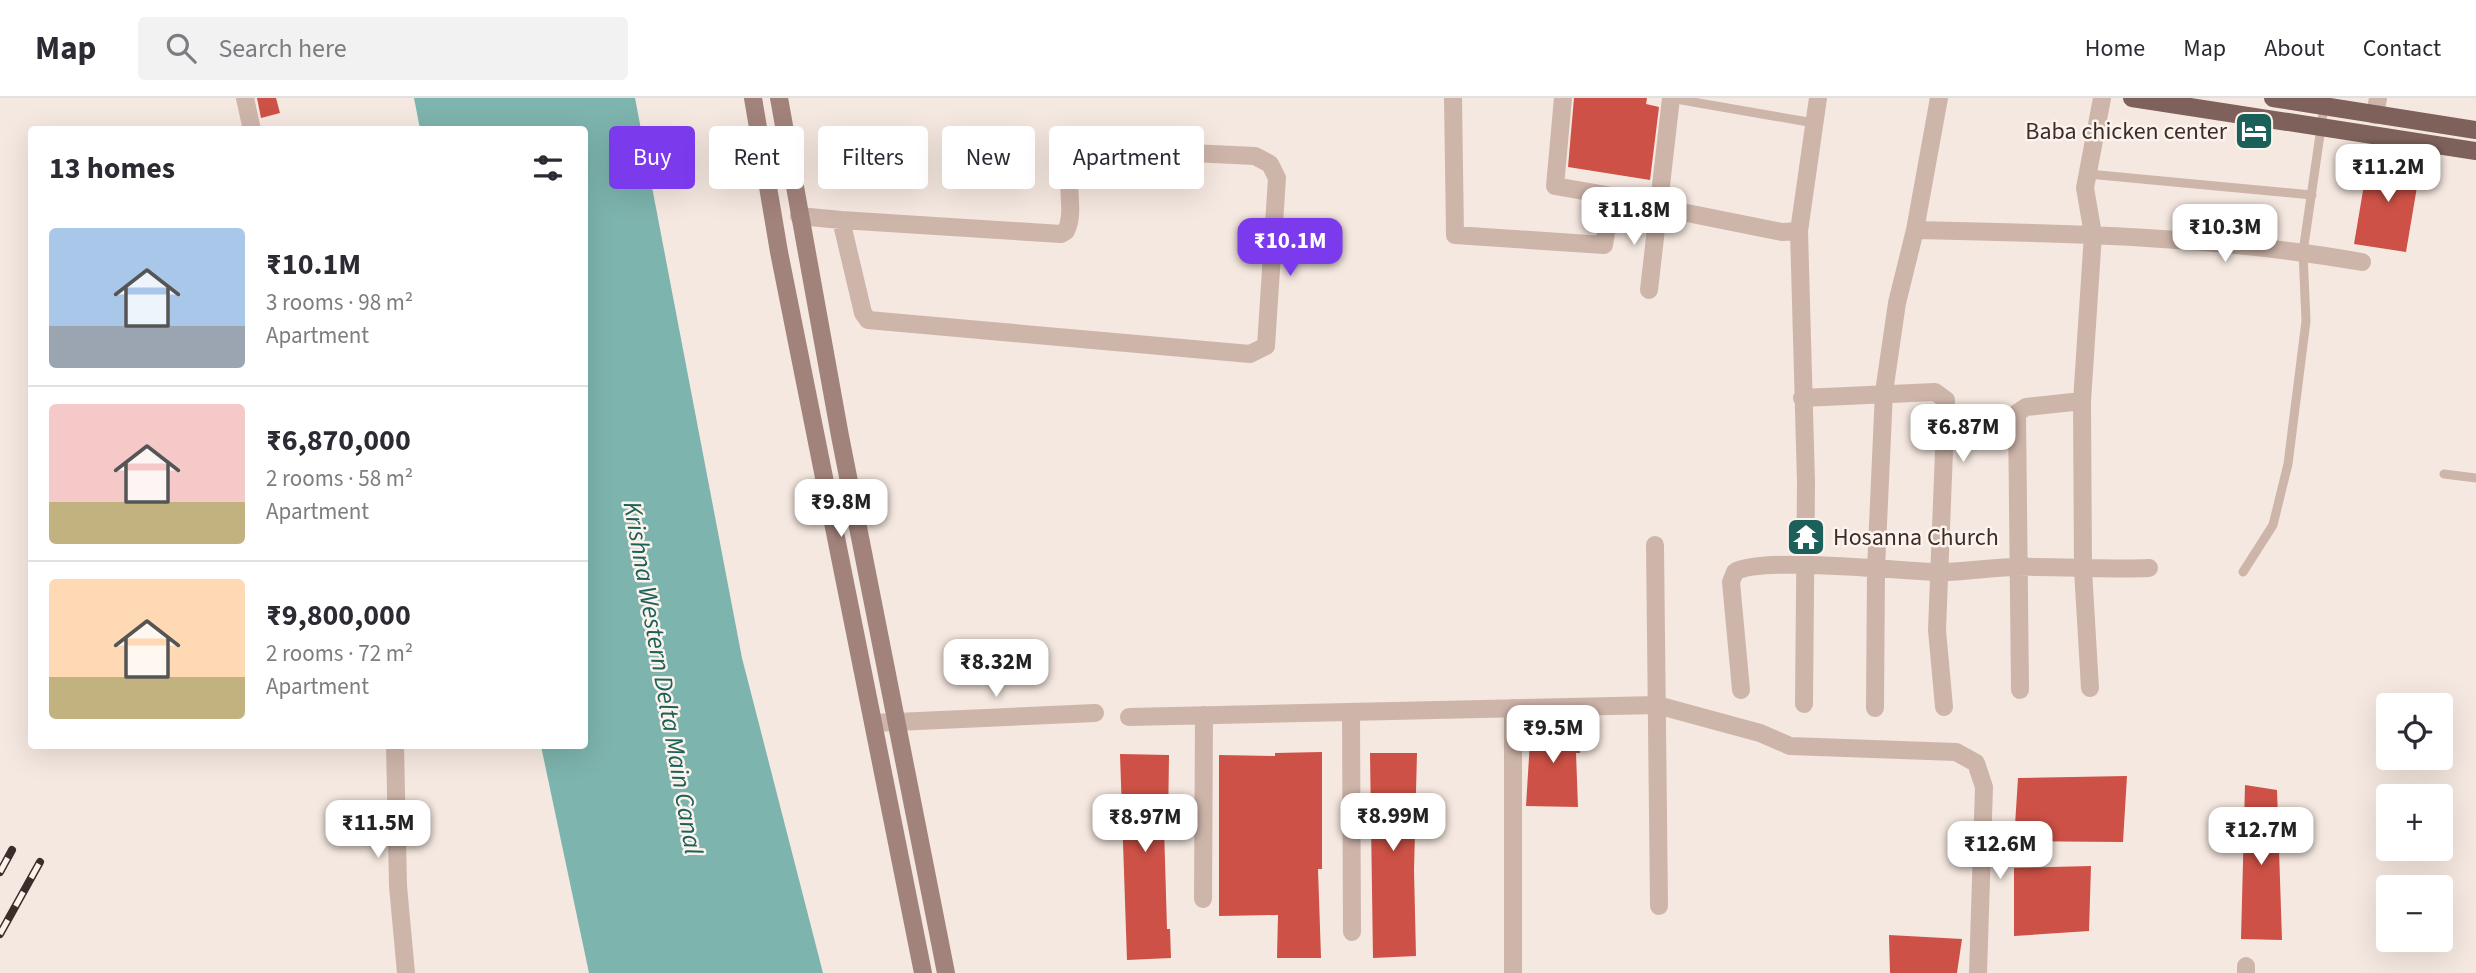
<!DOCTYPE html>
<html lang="en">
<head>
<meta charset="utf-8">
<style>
	:root { --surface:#fff; --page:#f2f2f3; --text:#2b2b33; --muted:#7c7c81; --line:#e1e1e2; --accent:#7c3aed }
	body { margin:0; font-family:"Source Sans 3",sans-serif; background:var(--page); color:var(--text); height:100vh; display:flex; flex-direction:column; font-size:26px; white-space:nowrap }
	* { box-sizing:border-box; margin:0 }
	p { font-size:23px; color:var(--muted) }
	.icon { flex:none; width:38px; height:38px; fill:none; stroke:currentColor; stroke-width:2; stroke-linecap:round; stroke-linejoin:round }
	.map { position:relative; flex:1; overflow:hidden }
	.panel { position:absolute; left:28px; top:28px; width:560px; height:623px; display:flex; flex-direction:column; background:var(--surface); border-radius:7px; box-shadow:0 7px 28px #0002 }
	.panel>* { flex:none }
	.banner { position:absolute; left:609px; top:28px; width:665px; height:63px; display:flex; gap:14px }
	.fabs { position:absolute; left:2376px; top:595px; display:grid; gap:14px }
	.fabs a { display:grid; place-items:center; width:77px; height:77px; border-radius:7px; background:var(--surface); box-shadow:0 7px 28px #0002; font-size:35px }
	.price { position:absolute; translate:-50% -60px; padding:0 16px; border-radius:14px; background:#fff; color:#222; font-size:23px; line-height:46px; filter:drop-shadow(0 2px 4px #0008) }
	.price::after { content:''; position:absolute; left:50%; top:42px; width:21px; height:16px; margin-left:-10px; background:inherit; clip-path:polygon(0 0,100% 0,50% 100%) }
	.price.selected { background:var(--accent); color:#fff }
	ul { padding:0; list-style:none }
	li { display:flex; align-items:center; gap:21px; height:175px; padding:0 21px }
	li+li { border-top:2px solid var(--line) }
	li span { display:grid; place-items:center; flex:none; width:196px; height:140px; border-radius:7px; color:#555 }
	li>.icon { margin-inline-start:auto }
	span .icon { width:84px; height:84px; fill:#fffc; stroke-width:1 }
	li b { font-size:30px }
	h2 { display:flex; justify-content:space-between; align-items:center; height:84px; padding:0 21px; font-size:30px }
	.chip { padding:0 24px; border-radius:7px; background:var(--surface); box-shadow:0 7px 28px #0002; font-size:24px; line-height:63px }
	.chip.selected { background:var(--accent); color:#fff }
	header { display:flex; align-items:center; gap:42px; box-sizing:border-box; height:98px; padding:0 35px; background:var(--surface); border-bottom:2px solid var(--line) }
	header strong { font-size:33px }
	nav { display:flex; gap:38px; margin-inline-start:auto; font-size:24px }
	.search { width:490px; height:63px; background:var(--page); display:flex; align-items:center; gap:18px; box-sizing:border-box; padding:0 24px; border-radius:7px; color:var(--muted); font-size:26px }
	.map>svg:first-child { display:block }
	.water { fill:#7db4ad }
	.building { fill:#cd5146 }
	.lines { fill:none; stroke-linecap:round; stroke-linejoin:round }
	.service { stroke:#ceb5aa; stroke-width:9 }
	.minor { stroke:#ceb5aa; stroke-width:18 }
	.tertiary { stroke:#ceb5aa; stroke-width:18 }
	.secondary { stroke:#a2837b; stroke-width:18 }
	.primary { stroke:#7e615b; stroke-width:18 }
	.rail-casing { stroke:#3c2d2a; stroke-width:8 }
	.rail { stroke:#fcf3ed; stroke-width:5; stroke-dasharray:16; stroke-linecap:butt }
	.labels { text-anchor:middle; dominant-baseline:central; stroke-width:5; stroke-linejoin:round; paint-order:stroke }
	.poi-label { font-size:24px; fill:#3c2d2a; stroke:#fcf3ed; text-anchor:end }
	.water-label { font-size:26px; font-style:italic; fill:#1c605a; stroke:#fcf3ed }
</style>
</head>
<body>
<header>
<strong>Map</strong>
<div class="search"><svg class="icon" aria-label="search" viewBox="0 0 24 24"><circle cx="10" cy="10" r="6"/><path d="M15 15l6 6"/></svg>Search here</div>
<nav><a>Home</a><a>Map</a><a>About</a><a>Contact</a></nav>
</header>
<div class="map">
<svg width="2476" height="875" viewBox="0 0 2476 875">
	<rect width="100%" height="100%" fill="#f5e8e0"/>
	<path class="water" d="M 414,0 L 635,0 L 742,560 L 823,875 L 589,875 L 541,648 L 584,648 L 584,32 L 420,31 Z"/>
	<path class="building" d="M 257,0 L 276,0 L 280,15 L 261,20 Z
		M 1574,0 L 1647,0 L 1646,6 L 1659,9 L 1650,82 L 1568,69 Z
		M 2369,57 L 2421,65 L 2406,154 L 2354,146 Z
		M 1576,623 L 1580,655 L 1576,655 L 1578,709 L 1526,708 L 1531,627 Z
		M 1322,654 L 1322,771 L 1318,771 L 1321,860 L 1277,860 L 1278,817 L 1219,818 L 1219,657 L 1275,658 L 1275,655 Z
		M 1370,655 L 1417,655 L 1414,772 L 1416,858 L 1373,860 Z
		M 1120,656 L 1169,657 L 1168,729 L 1164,729 L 1167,831 L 1170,831 L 1171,860 L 1127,862 Z
		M 2127,678 L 2123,744 L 2014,743 L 2018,680 Z
		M 2245,687 L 2277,692 L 2282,842 L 2241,841 Z
		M 2091,768 L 2089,833 L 2014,838 L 2014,770 Z
		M 1889,837 L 1962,841 L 1957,875 L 1890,875 Z"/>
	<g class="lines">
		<path class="service" d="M 1670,0 L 1814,25
			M 2088,76 L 2312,97
			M 2444,376 L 2476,380
			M 2243,474 L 2273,427 L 2288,366 L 2306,223 L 2303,154 L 2324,9"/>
		<path class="minor" d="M 1453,0 L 1455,137 L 1604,147 L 1612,98 L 1555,88 L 1563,0
			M 2375,17 L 2378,0
			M 1657,109 L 1782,134 L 1799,133
			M 799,118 L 841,122 L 863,215 L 868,222 L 1250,256 L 1266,248 L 1277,80 L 1270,66 L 1255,58 L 1085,50 C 1055,68 1079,107 1066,133 L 1061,136 L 841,122
			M 1915,132 C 2064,135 2215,138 2362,164
			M 1649,192 L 1671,0
			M 1802,300 L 1935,294 L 1946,302 L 1937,532 L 1944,609
			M 1655,447 L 1659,808
			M 2090,590 L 2083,472 L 2082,303 L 2093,136 L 2085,90 L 2102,0
			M 1741,592 L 1731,484 L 1735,474 C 1759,458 1899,473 1936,474 C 1963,475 1989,469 2016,469 C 2061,468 2105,472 2149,470
			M 2020,592 L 2017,315 L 2026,309 L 2082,303
			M 1804,606 L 1806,384 L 1799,133 L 1818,0
			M 1875,610 L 1876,471 L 1884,294 L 1897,205 L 1915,132 L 1939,0
			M 1351,614 L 1352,834
			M 1129,619 L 1657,607 L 1760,635 L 1790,648 L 1956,654 L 1976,665 L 1984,689 L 1978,875
			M 874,625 L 1095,615
			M 1203,801 L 1204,617
			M 2246,868 L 2246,875
			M 1513,875 L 1513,610"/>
		<path class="tertiary" d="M 245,0 L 252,32
			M 395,648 L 398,788 L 406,875"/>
		<path class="secondary" d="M 753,0 L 779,154 L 923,875
			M 779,0 L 840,338 L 946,875"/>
		<path class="primary" d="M 2132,0 L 2476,53
			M 2273,0 L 2476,32"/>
		<g class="rail-casing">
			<path id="rail" d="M 0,774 L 12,752
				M 0,836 L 40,764"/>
		</g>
		<use href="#rail" class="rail"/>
	</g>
	<defs>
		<g id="hotel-square" transform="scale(2.0125)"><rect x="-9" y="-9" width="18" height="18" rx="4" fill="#1c605a" stroke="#fcf3ed"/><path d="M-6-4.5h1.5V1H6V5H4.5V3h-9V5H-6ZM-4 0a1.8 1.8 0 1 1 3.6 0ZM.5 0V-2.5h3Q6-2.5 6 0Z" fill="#fff"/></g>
		<g id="temple-square" transform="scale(2.0125)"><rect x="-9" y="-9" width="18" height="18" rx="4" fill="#1c605a" stroke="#fcf3ed"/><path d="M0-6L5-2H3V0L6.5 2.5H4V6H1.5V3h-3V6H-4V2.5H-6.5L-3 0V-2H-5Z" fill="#fff"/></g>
	</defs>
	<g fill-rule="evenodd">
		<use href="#hotel-square" x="2254" y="33"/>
		<use href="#temple-square" x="1806" y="439"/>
	</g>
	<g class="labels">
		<g class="poi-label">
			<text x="2227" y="33">Baba chicken center</text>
			<text x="1833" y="439" text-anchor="start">Hosanna Church</text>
		</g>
		<g class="water-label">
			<text transform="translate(663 580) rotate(80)">Krishna Western Delta Main Canal</text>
		</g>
	</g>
</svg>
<div class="fabs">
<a><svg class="icon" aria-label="locate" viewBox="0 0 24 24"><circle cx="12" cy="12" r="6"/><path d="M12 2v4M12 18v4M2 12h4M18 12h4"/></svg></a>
<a>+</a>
<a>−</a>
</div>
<b class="price" style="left:2388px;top:106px">₹11.2M</b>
<b class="price" style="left:1634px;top:149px">₹11.8M</b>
<b class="price" style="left:2225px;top:166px">₹10.3M</b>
<b class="price selected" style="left:1290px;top:180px">₹10.1M</b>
<b class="price" style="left:1963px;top:366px">₹6.87M</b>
<b class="price" style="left:841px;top:441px">₹9.8M</b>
<b class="price" style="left:996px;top:601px">₹8.32M</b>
<b class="price" style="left:1553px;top:667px">₹9.5M</b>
<b class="price" style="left:1393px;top:755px">₹8.99M</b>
<b class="price" style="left:1145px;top:756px">₹8.97M</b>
<b class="price" style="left:378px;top:762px">₹11.5M</b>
<b class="price" style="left:2261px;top:769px">₹12.7M</b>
<b class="price" style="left:2000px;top:783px">₹12.6M</b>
<div class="banner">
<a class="chip selected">Buy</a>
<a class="chip">Rent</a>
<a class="chip">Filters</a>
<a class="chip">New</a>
<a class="chip">Apartment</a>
</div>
<section class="panel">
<h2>13 homes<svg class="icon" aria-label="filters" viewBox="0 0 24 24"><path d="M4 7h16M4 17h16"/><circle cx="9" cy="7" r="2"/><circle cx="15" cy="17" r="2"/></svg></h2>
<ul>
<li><span style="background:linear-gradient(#a9c7e8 70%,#9aa5b1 0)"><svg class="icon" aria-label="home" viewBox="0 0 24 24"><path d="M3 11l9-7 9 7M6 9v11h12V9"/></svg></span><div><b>₹10.1M</b><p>3 rooms · 98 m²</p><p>Apartment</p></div></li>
<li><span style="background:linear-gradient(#f6c9c9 70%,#c2b280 0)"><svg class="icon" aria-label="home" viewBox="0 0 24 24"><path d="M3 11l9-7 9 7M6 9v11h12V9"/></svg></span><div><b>₹6,870,000</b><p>2 rooms · 58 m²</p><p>Apartment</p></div></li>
<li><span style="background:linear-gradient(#ffd9b3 70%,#c2b280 0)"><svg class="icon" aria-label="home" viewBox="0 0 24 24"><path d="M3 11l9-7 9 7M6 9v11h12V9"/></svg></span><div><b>₹9,800,000</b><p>2 rooms · 72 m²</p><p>Apartment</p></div></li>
</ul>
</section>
</div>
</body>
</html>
